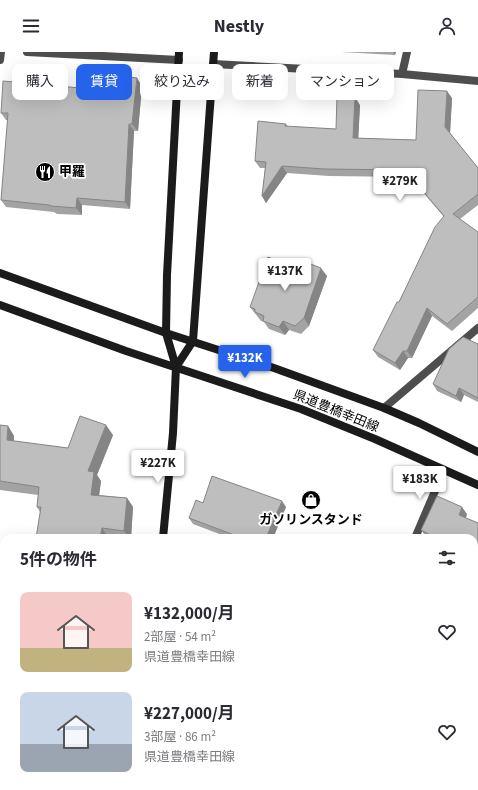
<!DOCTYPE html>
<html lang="ja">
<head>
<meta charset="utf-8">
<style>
	:root { --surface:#fff; --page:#f2f2f3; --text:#2b2b33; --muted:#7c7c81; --accent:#2563eb }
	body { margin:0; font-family:"Source Sans 3","Noto Sans JP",sans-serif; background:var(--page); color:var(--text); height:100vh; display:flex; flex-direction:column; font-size:15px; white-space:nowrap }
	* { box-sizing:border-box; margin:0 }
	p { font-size:13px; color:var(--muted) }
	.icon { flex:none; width:22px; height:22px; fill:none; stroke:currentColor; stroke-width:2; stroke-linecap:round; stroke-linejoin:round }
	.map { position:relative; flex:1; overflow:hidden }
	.panel { position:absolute; left:0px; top:482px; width:478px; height:256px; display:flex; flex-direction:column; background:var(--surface); border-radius:12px 12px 0 0; box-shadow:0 4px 16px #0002 }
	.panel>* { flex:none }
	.hud { position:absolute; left:12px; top:12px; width:454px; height:36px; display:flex; gap:8px }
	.price { position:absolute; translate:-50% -34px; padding:0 9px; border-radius:4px; background:#fff; color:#222; font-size:13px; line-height:26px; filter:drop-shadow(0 1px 2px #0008) }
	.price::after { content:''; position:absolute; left:50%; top:24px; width:12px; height:9px; margin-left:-6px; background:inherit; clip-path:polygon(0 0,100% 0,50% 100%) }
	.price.on { background:var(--accent); color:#fff }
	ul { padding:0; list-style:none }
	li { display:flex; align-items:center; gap:12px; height:100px; padding:0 20px }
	li span { display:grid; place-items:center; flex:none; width:112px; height:80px; border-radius:8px; color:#555 }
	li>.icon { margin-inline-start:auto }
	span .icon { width:48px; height:48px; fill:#fffc; stroke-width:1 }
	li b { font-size:17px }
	h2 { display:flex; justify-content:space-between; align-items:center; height:48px; padding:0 20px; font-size:17px }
	.tag { padding:0 14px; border-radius:8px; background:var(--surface); box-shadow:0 4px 16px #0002; font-size:14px; line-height:36px }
	.tag.on { background:var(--accent); color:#fff }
	header { display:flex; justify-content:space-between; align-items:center; height:52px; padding:0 20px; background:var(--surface); font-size:18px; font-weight:700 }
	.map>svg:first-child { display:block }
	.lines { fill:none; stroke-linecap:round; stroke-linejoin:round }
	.street { stroke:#4e4e4e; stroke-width:8 }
	.secondary { stroke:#1b1b1b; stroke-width:8 }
	.wall { fill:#a3a3a3 }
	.shaded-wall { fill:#858585 }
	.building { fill:#bebebe; stroke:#858585 }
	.labels { text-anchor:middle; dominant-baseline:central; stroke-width:3.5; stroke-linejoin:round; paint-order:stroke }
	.poi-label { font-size:13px; font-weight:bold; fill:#000; stroke:#fff; text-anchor:start }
	.street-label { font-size:13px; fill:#000; stroke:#fff }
</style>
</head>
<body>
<header><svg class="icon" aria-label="menu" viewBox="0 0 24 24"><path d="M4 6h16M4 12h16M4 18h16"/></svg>Nestly<svg class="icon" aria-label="person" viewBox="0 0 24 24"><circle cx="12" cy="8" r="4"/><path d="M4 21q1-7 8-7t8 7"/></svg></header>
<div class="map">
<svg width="478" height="738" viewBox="0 0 478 738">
	<rect width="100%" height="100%" fill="#fff"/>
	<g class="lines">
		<path class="street" d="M 27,0 L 179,8
			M 0,8 L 1,0
			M 213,12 L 402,22 L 478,29
			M 402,22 L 407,0
			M 384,356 L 478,276
			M 415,486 L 444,418
			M 0,605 L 4,607
			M 474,644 L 478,646
			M 256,734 L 264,738
			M 287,738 L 289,734"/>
		<path class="secondary" d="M 0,221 L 166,281 L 274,316 L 384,356 L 419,371 L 478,400
			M 0,253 L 126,299 L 301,357 L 375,387 L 478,433
			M 176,315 L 166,281 L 167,223 L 179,0
			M 163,486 L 173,381 L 176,315 L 193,289 L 214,0
			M 137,738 L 137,734"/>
	</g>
	<path class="wall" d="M 341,0 L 396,0 L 395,3 Z
		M 142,34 L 138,79 L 134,79 L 130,157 L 82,153 L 82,163 L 57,162 L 54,160 L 6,155 L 1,148 L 8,68 L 6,68 L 1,61 L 92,37 Z
		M 452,46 L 450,81 L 478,116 L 478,153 L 460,167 L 478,180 L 478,256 L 452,279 L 432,264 L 412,306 L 408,306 L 400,318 L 378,305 L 373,298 L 399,250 L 444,165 L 410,125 L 329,124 L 287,121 L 266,151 L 262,144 L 265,116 L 260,116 L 255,109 L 286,72 L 288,75 L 336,77 L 360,53 L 358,86 L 416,88 Z
		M 292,215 L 327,224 L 309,274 L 301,282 L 289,278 L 285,283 L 269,277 L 264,270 L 261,269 L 250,255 Z
		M 478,292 L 478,350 L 464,343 L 461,350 L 437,339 L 433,332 Z
		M 0,373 L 8,374 L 14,384 L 14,389 L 68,396 L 113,383 L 97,423 L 101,429 L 99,443 L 127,446 L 133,455 L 131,486 L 115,486 L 108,485 L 40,460 L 37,455 L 38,443 L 0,438 Z
		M 203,451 L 286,455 L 273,486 L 230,486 L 193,472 L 189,466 Z
		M 467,462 L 466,466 L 478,471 L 478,534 L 477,532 L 477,530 L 474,526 L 474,486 L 427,486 L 421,478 Z
		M 0,496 L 4,496 L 4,566 L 0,565 Z
		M 327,734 L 465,734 L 468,738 L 335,738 Z"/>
	<path class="shaded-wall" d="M 393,0 L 396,0 L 395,3 Z
		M 137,26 L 142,34 L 138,79 L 132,72 Z
		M 447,39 L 452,46 L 450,82 L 445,75 Z
		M 355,45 L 360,53 L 358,93 L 353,86 Z
		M 129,72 L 134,79 L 130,157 L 125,150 Z
		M 282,114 L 287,121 L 266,151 L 262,144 Z
		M 77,146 L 82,153 L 82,163 L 76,156 Z
		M 321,216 L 327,224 L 309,274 L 304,266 Z
		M 427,256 L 432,264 L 412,306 L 407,299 Z
		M 283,269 L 289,278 L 285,283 L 279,275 Z
		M 403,299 L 408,306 L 400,318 L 395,311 Z
		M 459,336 L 464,343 L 461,350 L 456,344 Z
		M 106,373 L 113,383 L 97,423 L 101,429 L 98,452 L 91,443 L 88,419 Z
		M 8,374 L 14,384 L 13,397 L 7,388 Z
		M 127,446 L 133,455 L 131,486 L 129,486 L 124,479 Z
		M 282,449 L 286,455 L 273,486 L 266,486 Z
		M 462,455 L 467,462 L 464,470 L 459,463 Z
		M 102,476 L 108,485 L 108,486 L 100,486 Z
		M 464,734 L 465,734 L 468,738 L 462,738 Z"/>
	<path class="building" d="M 93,20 L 137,26 L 132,72 L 129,72 L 125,150 L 77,146 L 76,156 L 51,154 L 49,153 L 1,148 L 8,61 L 1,61 L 3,29 L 92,37 Z
		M 418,38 L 447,39 L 445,75 L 478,116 L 478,142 L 453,162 L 478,180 L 478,245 L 447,272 L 427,256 L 407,299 L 403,299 L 395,311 L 373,298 L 397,250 L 399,250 L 435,175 L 444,164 L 405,118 L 324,117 L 282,114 L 262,144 L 266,110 L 255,109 L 258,69 L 286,72 L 285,74 L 336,77 L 337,44 L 355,45 L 353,86 L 416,88 Z
		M 268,205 L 292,215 L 297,207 L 321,216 L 304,266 L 295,274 L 283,269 L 279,275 L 263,269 L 264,264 L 255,260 L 255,257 L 250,255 Z
		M 463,285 L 478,292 L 478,346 L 459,336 L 456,344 L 433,332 L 449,297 Z
		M 80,364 L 106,373 L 88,419 L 94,420 L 91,443 L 127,446 L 124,479 L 102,476 L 100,486 L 36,486 L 41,455 L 37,455 L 39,435 L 0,429 L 0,373 L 8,374 L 7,388 L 68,396 Z
		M 212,424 L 282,449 L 266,486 L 242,486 L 189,466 L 196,448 L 203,451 Z
		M 437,444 L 462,455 L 459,463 L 478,471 L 478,526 L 474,524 L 474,486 L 436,486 L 421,478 Z
		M 0,496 L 4,496 L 4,558 L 0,557 Z
		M 159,734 L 223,734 L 231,738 L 158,738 Z
		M 335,734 L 464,734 L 462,738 L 343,738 Z"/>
	<defs>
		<g id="restaurant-disc" transform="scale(1)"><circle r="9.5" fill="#000" stroke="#fff"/><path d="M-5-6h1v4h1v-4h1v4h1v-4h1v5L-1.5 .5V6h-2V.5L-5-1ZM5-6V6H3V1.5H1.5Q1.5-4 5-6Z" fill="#fff"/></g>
		<g id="shop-disc" transform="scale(1)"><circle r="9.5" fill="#000" stroke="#fff"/><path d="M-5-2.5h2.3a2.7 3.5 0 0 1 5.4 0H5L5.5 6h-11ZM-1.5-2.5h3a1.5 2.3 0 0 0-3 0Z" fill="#fff"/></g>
	</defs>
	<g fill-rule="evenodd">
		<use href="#restaurant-disc" x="45" y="120"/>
		<use href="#shop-disc" x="311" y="448"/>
	</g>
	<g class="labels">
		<g class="poi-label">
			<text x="59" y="120">甲羅</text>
			<text x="311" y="468" text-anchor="middle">ガソリンスタンド</text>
		</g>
		<g class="street-label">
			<text transform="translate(336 359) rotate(22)">県道豊橋幸田線</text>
		</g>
	</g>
</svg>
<b class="price" style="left:400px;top:150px">¥279K</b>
<b class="price" style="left:285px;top:240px">¥137K</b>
<b class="price on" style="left:245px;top:327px">¥132K</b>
<b class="price" style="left:158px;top:432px">¥227K</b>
<b class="price" style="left:420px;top:448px">¥183K</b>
<div class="hud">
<a class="tag">購入</a>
<a class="tag on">賃貸</a>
<a class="tag">絞り込み</a>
<a class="tag">新着</a>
<a class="tag">マンション</a>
</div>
<section class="panel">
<h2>5件の物件<svg class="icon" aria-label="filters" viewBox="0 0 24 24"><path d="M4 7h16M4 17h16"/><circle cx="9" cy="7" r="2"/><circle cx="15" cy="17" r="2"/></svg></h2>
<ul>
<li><span style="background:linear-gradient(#f6c9c9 70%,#c2b280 0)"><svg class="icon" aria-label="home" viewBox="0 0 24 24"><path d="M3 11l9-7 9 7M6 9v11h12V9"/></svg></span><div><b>¥132,000/月</b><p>2部屋 · 54 m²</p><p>県道豊橋幸田線</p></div><svg class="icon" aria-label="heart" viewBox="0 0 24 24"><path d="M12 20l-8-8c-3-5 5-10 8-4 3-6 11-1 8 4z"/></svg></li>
<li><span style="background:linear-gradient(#c9d6e8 65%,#9aa5b1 0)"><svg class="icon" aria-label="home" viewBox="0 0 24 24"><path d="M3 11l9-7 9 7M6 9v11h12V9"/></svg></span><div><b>¥227,000/月</b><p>3部屋 · 86 m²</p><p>県道豊橋幸田線</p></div><svg class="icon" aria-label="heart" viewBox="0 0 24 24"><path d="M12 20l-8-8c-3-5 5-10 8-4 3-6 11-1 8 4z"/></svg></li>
</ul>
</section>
</div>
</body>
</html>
